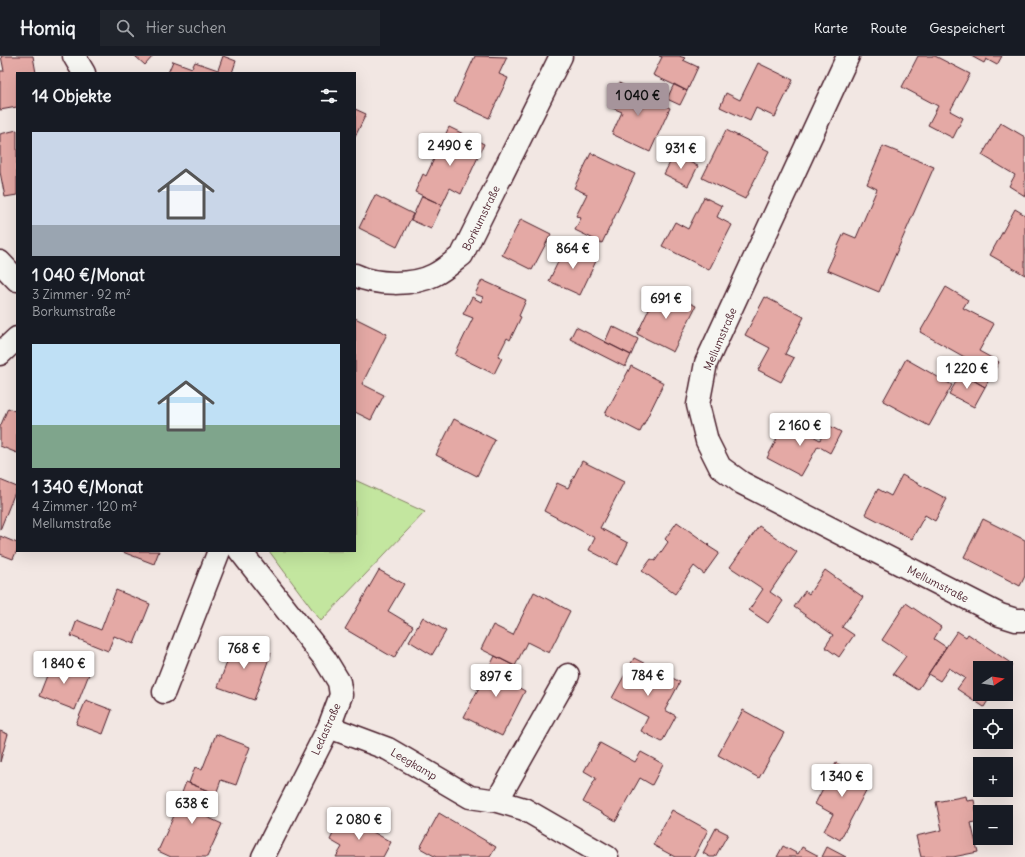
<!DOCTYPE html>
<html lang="de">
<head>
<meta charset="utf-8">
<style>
	:root { --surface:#171b24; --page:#20242c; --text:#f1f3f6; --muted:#9ea1a6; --line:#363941; --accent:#a6949b }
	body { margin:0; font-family:Delius,sans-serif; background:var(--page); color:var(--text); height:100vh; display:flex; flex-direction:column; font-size:15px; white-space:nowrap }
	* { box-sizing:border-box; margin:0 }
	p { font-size:13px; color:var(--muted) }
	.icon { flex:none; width:22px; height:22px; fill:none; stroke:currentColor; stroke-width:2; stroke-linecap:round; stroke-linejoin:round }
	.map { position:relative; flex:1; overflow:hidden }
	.sheet { position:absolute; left:16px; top:16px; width:340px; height:480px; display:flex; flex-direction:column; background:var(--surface); border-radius:0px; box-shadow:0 4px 16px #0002 }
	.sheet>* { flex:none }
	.needle { width:26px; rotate:78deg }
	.buttons { position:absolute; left:973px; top:605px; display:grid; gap:8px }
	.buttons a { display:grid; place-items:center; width:40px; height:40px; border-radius:0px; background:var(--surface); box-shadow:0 4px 16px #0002; font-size:20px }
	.price { position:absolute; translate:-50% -34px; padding:0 9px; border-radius:4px; background:#fff; color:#222; font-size:13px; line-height:26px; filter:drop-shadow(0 1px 2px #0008) }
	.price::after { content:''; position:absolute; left:50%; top:24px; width:12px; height:9px; margin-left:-6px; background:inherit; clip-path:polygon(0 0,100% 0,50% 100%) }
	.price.on { background:var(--accent); color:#111 }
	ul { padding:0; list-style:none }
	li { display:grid; align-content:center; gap:8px; height:212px; padding:0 16px }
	li span { display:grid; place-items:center; height:124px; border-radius:0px; color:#555 }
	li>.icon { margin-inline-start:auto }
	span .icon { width:72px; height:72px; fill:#fffc; stroke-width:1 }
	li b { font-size:17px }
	h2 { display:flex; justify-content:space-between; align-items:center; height:48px; padding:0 16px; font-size:17px }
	header { display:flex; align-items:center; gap:24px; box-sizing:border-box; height:56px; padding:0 20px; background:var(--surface); border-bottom:1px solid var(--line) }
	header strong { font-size:19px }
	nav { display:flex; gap:22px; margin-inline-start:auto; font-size:14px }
	.search { width:280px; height:36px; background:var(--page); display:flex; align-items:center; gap:10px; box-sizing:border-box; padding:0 14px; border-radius:0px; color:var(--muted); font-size:15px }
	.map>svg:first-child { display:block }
	.green { fill:#c3e69f; stroke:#868265 }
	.building { fill:#e4a9a5; stroke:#4a1f2b }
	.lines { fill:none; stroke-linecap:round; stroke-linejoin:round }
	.minor-casing { stroke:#4a1f2b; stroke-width:25 }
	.minor { stroke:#f6f6f2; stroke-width:22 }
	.labels { text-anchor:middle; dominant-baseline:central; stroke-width:3; stroke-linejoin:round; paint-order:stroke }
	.street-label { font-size:11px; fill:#4a1f2b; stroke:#f6f6f2 }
</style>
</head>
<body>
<header>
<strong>Homiq</strong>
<div class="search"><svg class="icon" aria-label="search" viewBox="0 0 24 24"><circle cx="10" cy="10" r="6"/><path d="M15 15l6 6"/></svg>Hier suchen</div>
<nav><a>Karte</a><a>Route</a><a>Gespeichert</a></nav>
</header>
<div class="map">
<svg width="1025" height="801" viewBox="0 0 1025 801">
	<rect width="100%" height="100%" fill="#f2e7e3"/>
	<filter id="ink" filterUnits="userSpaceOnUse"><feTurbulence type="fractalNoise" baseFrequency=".025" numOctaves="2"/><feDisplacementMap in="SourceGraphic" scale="8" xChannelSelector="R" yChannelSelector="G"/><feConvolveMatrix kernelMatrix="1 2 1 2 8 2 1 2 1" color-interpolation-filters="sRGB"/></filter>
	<g filter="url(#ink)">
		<path class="green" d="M 355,424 L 425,456 L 321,565 L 269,495 L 355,495 Z"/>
		<path class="building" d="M 1,0 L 33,0 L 36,17 L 17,17 L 17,51 L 0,54 L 0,15 L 4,15 Z
			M 135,0 L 153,0 L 145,9 Z
			M 223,0 L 236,5 L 232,17 L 168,17 L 173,5 L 192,12 L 195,6 L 218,14 Z
			M 475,0 L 507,1 L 499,18 L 508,22 L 489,62 L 454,46 Z
			M 659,0 L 679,0 L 685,2 L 683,4 L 698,11 L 687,35 L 653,19 L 662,1 Z
			M 918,0 L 935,0 L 970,18 L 950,55 L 963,62 L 953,82 L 928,69 L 938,50 L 902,31 Z
			M 971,0 L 1002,0 L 997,9 L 986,3 L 984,7 Z
			M 758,7 L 793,24 L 775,61 L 756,52 L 750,65 L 720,51 L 726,37 L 740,44 Z
			M 619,27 L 670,52 L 650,96 L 612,78 L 622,56 L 608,50 Z
			M 674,28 L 687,35 L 680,49 L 667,43 Z
			M 355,53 L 366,58 L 355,81 Z
			M 1001,67 L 1025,81 L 1025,140 L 1009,130 L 1015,119 L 982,99 Z
			M 449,71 L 484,88 L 461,138 L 450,132 L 442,149 L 415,136 L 423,118 L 426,120 Z
			M 17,74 L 17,139 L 5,141 L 0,116 L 0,78 Z
			M 726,74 L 769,95 L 745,143 L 702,122 Z
			M 883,90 L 934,111 L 879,236 L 827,214 L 844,177 L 856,182 L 877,133 L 867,128 Z
			M 591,97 L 635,118 L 602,187 L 575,174 L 581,162 L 576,160 L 587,138 L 574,132 Z
			M 674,99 L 698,110 L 688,130 L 664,118 Z
			M 375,139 L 413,158 L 397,191 L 359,172 Z
			M 422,140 L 442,149 L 431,173 L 411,164 Z
			M 704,141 L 722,150 L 717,161 L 732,169 L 709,214 L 662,190 L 675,166 L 688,173 Z
			M 1015,153 L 1025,159 L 1025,219 L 990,199 Z
			M 521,163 L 551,178 L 532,214 L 502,199 Z
			M 566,189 L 597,203 L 580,239 L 549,225 Z
			M 482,224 L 526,244 L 519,260 L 521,261 L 510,284 L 507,282 L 498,300 L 502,302 L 494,318 L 455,299 L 473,262 L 463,258 L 472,241 L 481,246 L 483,241 L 475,238 Z
			M 946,231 L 968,244 L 963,252 L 994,268 L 979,295 L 999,306 L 985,331 L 961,317 L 968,303 L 920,276 Z
			M 659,232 L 696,250 L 673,296 L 637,278 Z
			M 765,241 L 804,261 L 785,298 L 794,302 L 781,326 L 758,314 L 770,292 L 745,279 Z
			M 355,262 L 387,278 L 362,328 L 384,339 L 371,364 L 355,356 Z
			M 612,270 L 638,283 L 631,299 L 605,286 Z
			M 576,271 L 631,299 L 625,311 L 570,283 Z
			M 906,303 L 952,329 L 929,370 L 883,345 Z
			M 631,310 L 664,327 L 640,376 L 605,358 Z
			M 961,317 L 985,331 L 974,351 L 949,338 Z
			M 8,352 L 17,356 L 17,397 L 0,390 L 0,371 Z
			M 454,363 L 495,384 L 477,420 L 436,399 Z
			M 786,365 L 820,384 L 828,369 L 841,376 L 830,397 L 818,390 L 801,420 L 767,402 Z
			M 582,405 L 624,426 L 600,472 L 628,487 L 617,509 L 589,494 L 595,482 L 544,455 L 557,427 L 568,432 Z
			M 902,419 L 947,443 L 935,465 L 925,459 L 912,483 L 865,458 L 878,433 L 891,440 Z
			M 0,424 L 17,431 L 0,474 Z
			M 983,463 L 1025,484 L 1025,520 L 1020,530 L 964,501 Z
			M 677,466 L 709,489 L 708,490 L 719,497 L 704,518 L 694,510 L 675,538 L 642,515 L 651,503 L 655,505 L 668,486 L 665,483 Z
			M 759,470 L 797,496 L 770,536 L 783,545 L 768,567 L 749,554 L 763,533 L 730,511 Z
			M 0,480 L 17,487 L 17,494 L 13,503 L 0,498 Z
			M 120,495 L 159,495 L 154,508 Z
			M 379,514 L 404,528 L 388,555 L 413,570 L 394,602 L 345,573 Z
			M 825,514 L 863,541 L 842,571 L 854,579 L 839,601 L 825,591 L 833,579 L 794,551 L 805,535 L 809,538 Z
			M 116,534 L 150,548 L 134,588 L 114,580 L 108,595 L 71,580 L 77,564 L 101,574 Z
			M 534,536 L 570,555 L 549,597 L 527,586 L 515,610 L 481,593 L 493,569 L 513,579 Z
			M 906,547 L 941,571 L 934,583 L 946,591 L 918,634 L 893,618 L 906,600 L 882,584 Z
			M 423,561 L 446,575 L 432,599 L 409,585 Z
			M 957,575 L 966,581 L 968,578 L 1012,608 L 1006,617 L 1006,612 L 980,612 L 980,638 L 992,638 L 984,651 L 957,633 L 965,622 L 949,612 L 940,625 L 928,618 Z
			M 235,584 L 271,597 L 254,644 L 218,631 Z
			M 495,600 L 518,612 L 510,627 L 525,635 L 502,680 L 464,661 Z
			M 634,602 L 680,626 L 665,654 L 676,660 L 662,686 L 641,675 L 648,661 L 612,642 Z
			M 53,604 L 89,618 L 75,654 L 39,640 Z
			M 86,644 L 112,654 L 103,678 L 76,668 Z
			M 743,654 L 784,677 L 759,722 L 718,699 Z
			M 0,675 L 8,678 L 0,706 Z
			M 216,678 L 250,691 L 236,729 L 221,724 L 216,738 L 189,727 L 195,711 L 202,714 Z
			M 600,687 L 635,706 L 641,696 L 663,708 L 652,729 L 640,722 L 616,765 L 583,746 L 596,722 L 584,715 Z
			M 836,707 L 871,725 L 840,784 L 824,775 L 833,758 L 815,748 Z
			M 186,726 L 216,738 L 207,761 L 222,768 L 207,801 L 171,801 L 158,795 L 177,753 L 176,753 Z
			M 966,740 L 967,745 L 974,744 L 978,765 L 971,767 L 978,796 L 953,801 L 921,801 L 916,780 L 942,774 L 936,746 Z
			M 672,754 L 708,774 L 694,801 L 675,801 L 653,789 Z
			M 439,757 L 496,791 L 490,801 L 436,801 L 420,792 Z
			M 340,763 L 353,770 L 355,766 L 391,786 L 383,801 L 336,801 L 342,791 L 330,784 Z
			M 716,772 L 728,778 L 715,801 L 710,801 L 703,797 Z
			M 783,790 L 798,798 L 802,791 L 817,799 L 817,801 L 777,801 Z
			M 827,791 L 846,801 L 822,801 Z"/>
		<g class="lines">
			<g class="minor-casing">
				<path id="minor" d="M 74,0 L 84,17
					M 848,0 L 706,307 L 698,349 L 707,385 L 720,411 L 742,427 L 1000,559 L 1016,564 L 1025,564
					M 0,206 L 17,224
					M 355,219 C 375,229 413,230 434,219 C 444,214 453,206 462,199 L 561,0
					M 0,298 L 17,282
					M 240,495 L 325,603 L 339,626 L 341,639 L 329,671 L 263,801
					M 164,636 L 219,495
					M 329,671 L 388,693 L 470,741 L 497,745 L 568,619
					M 497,745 L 524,753 L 607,801"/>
			</g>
			<use href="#minor" class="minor"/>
		</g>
	</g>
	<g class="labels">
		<g class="street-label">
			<text transform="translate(481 162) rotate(-64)">Borkumstraße</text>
			<text transform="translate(720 283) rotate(-67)">Mellumstraße</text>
			<text transform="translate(938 528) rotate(27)">Mellumstraße</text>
			<text transform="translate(326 673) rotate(-66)">Ledastraße</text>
			<text transform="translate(414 708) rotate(30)">Leegkamp</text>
		</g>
	</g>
</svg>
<div class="buttons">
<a><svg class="needle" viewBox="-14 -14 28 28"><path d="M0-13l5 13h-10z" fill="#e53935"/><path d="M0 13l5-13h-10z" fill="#9ea1a6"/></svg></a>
<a><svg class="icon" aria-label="locate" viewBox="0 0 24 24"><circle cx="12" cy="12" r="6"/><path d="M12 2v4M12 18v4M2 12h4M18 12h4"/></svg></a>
<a>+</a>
<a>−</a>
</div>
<b class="price on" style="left:638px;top:61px">1 040 €</b>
<b class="price" style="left:450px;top:111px">2 490 €</b>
<b class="price" style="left:681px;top:114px">931 €</b>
<b class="price" style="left:573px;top:214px">864 €</b>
<b class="price" style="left:666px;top:264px">691 €</b>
<b class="price" style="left:967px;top:334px">1 220 €</b>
<b class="price" style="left:800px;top:391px">2 160 €</b>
<b class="price" style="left:244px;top:614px">768 €</b>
<b class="price" style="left:64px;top:629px">1 840 €</b>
<b class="price" style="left:648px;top:641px">784 €</b>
<b class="price" style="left:496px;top:642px">897 €</b>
<b class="price" style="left:842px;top:742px">1 340 €</b>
<b class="price" style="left:192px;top:769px">638 €</b>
<b class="price" style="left:359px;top:785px">2 080 €</b>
<section class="sheet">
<h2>14 Objekte<svg class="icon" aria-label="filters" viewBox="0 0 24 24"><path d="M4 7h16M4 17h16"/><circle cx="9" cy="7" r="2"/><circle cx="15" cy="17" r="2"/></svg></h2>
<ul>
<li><span style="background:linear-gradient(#c9d6e8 75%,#9aa5b1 0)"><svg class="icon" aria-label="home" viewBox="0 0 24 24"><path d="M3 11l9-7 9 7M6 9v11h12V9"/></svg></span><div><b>1 040 €/Monat</b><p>3 Zimmer · 92 m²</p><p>Borkumstraße</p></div></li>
<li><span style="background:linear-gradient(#bfe0f5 65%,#7fa58c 0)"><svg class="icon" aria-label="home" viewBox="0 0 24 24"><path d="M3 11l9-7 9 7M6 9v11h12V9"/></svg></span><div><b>1 340 €/Monat</b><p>4 Zimmer · 120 m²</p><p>Mellumstraße</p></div></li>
</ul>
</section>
</div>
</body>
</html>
